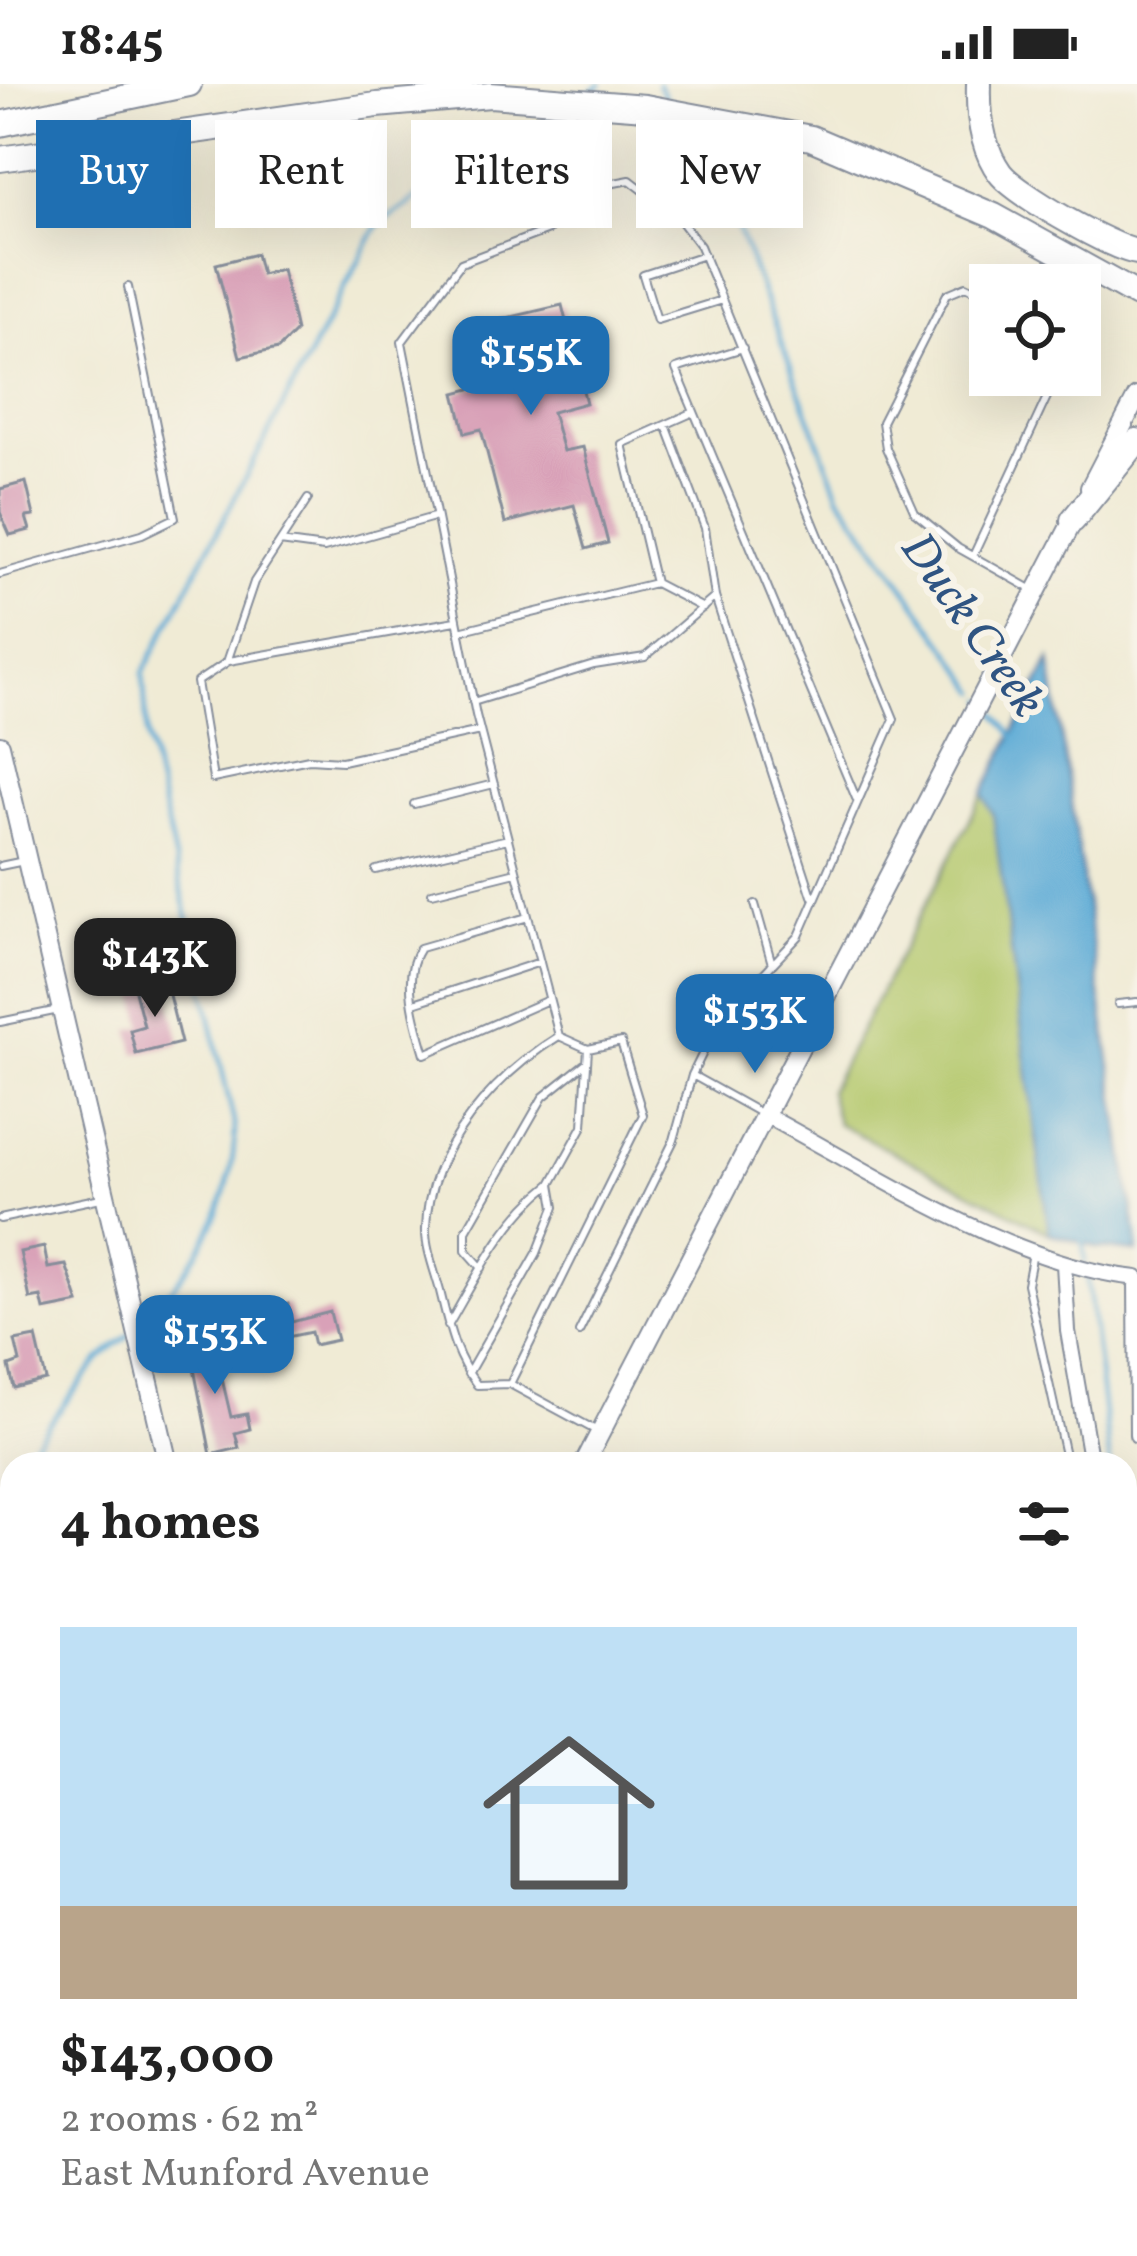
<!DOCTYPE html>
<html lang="en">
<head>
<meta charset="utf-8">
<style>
	:root { --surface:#fff; --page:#f6f6f6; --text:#222; --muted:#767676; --line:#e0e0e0; --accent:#1f6fb2 }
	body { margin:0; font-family:Vollkorn,serif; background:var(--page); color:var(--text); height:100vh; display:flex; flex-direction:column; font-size:45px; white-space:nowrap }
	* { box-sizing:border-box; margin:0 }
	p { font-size:39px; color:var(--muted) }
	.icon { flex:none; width:66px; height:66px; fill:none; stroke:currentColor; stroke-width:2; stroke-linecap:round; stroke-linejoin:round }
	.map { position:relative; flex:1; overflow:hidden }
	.drawer { position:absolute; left:0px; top:1368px; width:1137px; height:804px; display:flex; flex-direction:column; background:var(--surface); border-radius:36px 36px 0 0; box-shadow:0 12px 48px #0002 }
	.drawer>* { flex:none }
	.banner { position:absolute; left:36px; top:36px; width:1065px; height:108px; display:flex; gap:24px }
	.tools { position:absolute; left:969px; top:180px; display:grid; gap:24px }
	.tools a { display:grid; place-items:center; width:132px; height:132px; border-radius:0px; background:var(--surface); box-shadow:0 12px 48px #0002; font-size:60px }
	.price { position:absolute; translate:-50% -102px; padding:0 27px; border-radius:24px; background:var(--accent); color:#fff; font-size:39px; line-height:78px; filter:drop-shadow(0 3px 6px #0008) }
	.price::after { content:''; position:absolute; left:50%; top:72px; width:36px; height:27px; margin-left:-18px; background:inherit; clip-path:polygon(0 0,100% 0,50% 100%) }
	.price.current { background:#222; color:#fff }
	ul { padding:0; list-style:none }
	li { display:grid; align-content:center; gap:24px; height:636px; padding:0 60px }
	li+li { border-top:3px solid var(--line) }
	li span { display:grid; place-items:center; height:372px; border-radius:0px; color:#555 }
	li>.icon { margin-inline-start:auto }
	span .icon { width:216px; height:216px; fill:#fffc; stroke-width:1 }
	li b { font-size:51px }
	h2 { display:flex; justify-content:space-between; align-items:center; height:144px; padding:0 60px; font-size:51px }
	.chip { padding:0 42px; border-radius:0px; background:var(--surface); box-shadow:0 12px 48px #0002; font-size:42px; line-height:108px }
	.chip.current { background:var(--accent); color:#fff }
	.status { display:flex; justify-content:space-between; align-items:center; height:84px; padding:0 60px; background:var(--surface); direction:ltr }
	.status svg { height:33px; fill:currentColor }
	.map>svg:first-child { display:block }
	.green { fill:#b4c86c; stroke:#687c65; stroke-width:3 }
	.water { fill:#5dabd6; stroke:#3c6d9a; stroke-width:3 }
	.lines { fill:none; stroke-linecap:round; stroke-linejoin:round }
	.stream { stroke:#5dabd6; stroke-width:4.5 }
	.building { fill:#d9a1b8 }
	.lane-casing { stroke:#868d9a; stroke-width:10 }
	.street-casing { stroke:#868d9a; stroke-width:18 }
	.secondary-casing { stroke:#868d9a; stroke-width:22 }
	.highway-casing { stroke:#868d9a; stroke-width:28 }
	.lane { stroke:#fff; stroke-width:6 }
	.street { stroke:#fff; stroke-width:14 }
	.secondary { stroke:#fff; stroke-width:18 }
	.highway { stroke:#fff; stroke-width:24 }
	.labels { text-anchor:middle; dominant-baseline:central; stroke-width:12; stroke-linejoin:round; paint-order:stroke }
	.water-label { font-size:48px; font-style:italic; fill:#2f5482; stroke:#f7f3e8 }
</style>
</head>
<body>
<div class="status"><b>18:45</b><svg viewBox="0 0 49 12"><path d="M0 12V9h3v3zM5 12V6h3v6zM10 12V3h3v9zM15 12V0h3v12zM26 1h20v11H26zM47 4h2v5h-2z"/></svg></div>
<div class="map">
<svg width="1137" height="2172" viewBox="0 0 1137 2172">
	<rect width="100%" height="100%" fill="#f7f3e8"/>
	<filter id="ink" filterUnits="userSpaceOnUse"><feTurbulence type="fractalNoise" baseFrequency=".00833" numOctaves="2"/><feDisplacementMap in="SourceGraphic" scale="24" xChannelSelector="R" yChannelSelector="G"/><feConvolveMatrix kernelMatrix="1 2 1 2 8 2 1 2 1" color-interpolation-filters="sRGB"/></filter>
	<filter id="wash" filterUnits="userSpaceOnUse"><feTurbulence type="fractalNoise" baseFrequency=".004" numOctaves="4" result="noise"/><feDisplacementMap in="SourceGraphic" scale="48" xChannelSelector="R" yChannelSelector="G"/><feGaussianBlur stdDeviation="2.7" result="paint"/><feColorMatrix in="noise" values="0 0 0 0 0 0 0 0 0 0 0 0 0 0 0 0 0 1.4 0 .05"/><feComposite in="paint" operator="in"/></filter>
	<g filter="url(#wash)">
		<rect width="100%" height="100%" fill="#f0ebd5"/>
		<path class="green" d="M 983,710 L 993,729 L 1049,1149 L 837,1039 L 829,1007 Z"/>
		<path class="water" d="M 1050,576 L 1137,1156 L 1137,1168 L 1099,1164 L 1049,1149 L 993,730 L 983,710 Z"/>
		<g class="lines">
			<path class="stream" d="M 658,0 L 667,17
				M 589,9 L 601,0
				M 679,38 L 739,147 L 839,411 L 979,608
				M 986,616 L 1016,655
				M 1082,1153 L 1085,1178
				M 1087,1189 L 1110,1380
				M 143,1236 C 197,1184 234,1119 235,1043 L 147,652 L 143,589 L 377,142 L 441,97 L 565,26
				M 18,1380 L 99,1276 L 131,1249
				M 0,1448 L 12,1399
				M 1125,1503 L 1137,1604"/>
		</g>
		<g id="blocks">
			<path class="building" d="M 256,170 L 261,190 L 282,185 L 296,247 L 278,265 L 240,273 L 216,180 Z
				M 562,221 L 586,319 L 552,328 L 563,367 L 583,363 L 608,459 L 586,465 L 574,421 L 505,439 L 481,345 L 465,349 L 455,309 L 482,302 L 468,243 Z
				M 26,398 L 34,432 L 26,433 L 30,446 L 10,451 L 0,428 L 0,405 Z
				M 166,899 L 181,959 L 136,970 L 130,946 L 144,942 L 135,907 Z
				M 44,1163 L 48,1184 L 66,1181 L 79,1219 L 44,1226 L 41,1213 L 30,1215 L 20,1168 Z
				M 288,1220 L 292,1238 L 330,1228 L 337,1256 L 314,1261 L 311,1248 L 249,1261 L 242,1231 Z
				M 211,1248 L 231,1333 L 247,1330 L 250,1345 L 235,1349 L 239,1364 L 211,1371 L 188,1254 Z
				M 36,1253 L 46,1296 L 14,1304 L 9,1282 L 20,1278 L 15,1257 Z"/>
		</g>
	</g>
	<g filter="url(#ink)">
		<use href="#blocks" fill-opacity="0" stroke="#868d9a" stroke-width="3"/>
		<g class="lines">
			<g class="lane-casing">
				<path id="lane" d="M 704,171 L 643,191 L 657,236 L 722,216
					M 990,214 L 966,202 L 947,210 L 882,338 L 886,364 L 915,429 L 958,464 L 1033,506
					M 743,264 L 676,285 L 856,714
					M 666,341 L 705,444 L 715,513
					M 308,415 L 254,498 L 227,578 L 197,598 L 213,695 L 309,675 L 342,677 L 480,647
					M 280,458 L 324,464 L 434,433
					M 973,472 L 1054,298 L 1053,291
					M 0,490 L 142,450 L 175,434 L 128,203
					M 655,499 L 703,524
					M 459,547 L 655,499 L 622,360 L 694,328
					M 229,577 L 456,537
					M 473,618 L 594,581 L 645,573 L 715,513 L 812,812
					M 414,720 L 494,700
					M 0,782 L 24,777
					M 376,786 L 508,755
					M 432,809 L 516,788
					M 755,820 L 772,880
					M 528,833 L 420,864 C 401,891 416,940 425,970 L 548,916
					M 414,919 L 540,878
					M 1118,920 L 1137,918
					M 0,938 L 59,926
					M 0,1135 L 101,1114
					M 1033,1169 L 1027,1200 L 1067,1380
					M 482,1184 L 466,1166 L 466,1147 L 543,1013 L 587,978
					M 448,1242 C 477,1192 504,1136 551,1100
					M 579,1248 L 674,1056 L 692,991
					M 468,1290 L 537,1169 L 555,1123 L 551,1100 L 583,1042 L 588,965
					M 510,1300 L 477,1301 C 454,1271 449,1243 440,1207 C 435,1188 425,1163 426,1144 C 428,1064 496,991 559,952
					M 597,1347 L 510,1300 L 643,1031 L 621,958 L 588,965 L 559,952 L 476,631 L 402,258 L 461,179 L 548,146 L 577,106 L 630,96 L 678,133 L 700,162 L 894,635 L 799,852 L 718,938 L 692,991 L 762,1030
					M 1125,1820 L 1133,1882 L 1125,1897
					M 457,2160 L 480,2172
					M 243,2172 L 249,2160
					M 335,2172 L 341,2160"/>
			</g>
			<g class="street-casing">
				<path id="street" d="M 765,1031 C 874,1089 1015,1182 1137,1194
					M 1064,1180 L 1068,1247 L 1091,1380
					M 1136,1194 L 1137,1351
					M 1125,1619 L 1137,1708"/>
			</g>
			<g class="secondary-casing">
				<path id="secondary" d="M 1090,404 L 1137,313
					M 0,661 L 168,1380
					M 584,1380 L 1077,429
					M 180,2172 L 186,2160"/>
			</g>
			<g class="highway-casing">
				<path id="highway" d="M 979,0 C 978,30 981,63 1000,89 C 1016,110 1111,164 1137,168
					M 0,40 L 189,0
					M 0,75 L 377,21 L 490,11 L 645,23 L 811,54 L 994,132 L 1137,211
					M 1073,436 L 1137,357"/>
			</g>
			<use href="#lane" class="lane"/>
			<use href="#street" class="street"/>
			<use href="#secondary" class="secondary"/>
			<use href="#highway" class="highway"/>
		</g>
	</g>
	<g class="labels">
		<g class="water-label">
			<text transform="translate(971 542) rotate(55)">Duck Creek</text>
		</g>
	</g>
</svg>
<div class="tools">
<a><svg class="icon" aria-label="locate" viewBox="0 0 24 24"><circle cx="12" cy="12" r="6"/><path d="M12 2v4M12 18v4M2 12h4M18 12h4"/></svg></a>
</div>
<b class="price" style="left:531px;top:334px">$155K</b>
<b class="price current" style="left:155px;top:936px">$143K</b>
<b class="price" style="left:755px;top:992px">$153K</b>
<b class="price" style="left:215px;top:1313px">$153K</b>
<div class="banner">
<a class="chip current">Buy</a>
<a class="chip">Rent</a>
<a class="chip">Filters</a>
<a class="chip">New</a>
</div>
<section class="drawer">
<h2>4 homes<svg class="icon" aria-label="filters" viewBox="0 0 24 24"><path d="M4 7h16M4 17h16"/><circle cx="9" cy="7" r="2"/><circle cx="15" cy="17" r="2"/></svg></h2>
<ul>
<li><span style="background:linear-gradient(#bfe0f5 75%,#b9a48a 0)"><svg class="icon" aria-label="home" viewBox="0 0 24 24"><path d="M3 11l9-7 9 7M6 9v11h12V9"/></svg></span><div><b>$143,000</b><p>2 rooms · 62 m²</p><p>East Munford Avenue</p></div></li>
</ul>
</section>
</div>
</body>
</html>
